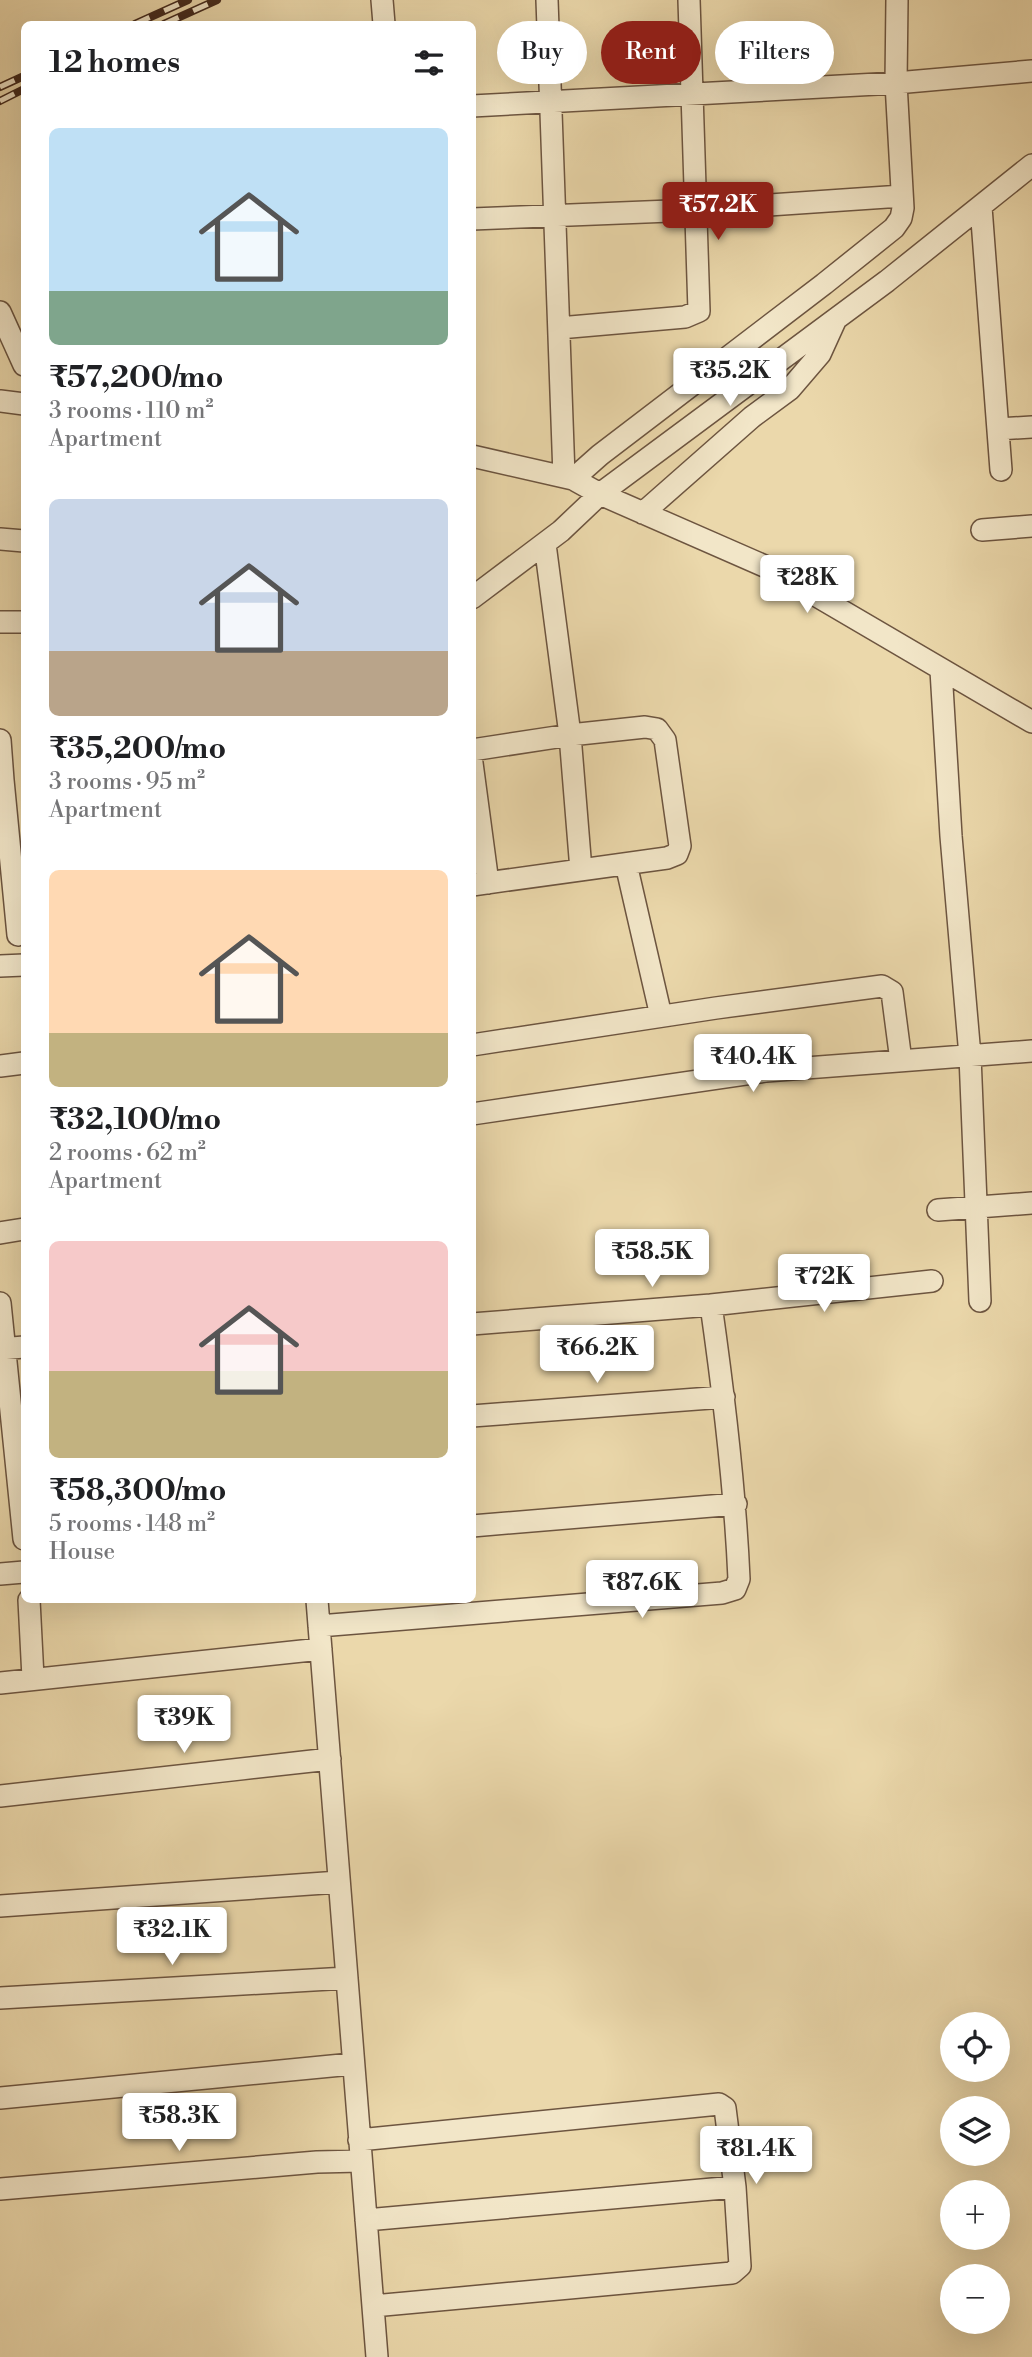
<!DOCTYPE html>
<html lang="en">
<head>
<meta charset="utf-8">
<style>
	:root { --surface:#fff; --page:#f2f2f2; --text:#202124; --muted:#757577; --accent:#8f2418 }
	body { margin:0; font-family:"Libre Bodoni",serif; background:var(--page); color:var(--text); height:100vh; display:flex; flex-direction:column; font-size:26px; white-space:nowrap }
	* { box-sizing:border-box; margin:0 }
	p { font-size:23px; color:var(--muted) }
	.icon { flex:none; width:38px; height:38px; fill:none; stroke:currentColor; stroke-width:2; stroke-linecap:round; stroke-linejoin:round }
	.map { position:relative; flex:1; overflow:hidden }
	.drawer { position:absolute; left:21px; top:21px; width:455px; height:1582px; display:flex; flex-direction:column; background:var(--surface); border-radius:10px; box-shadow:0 7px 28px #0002 }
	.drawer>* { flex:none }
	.guide { position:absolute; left:497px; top:21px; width:429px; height:63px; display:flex; gap:14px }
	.tools { position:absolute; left:940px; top:2012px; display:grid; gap:14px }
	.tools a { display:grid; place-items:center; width:70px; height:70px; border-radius:50%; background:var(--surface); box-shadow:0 7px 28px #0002; font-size:35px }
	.price { position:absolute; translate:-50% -60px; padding:0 16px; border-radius:7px; background:#fff; color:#222; font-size:23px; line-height:46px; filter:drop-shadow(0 2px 4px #0008) }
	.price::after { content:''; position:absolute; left:50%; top:42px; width:21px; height:16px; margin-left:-10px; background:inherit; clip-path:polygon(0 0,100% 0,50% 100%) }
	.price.selected { background:var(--accent); color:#fff }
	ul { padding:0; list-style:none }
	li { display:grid; align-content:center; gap:14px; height:371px; padding:0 28px }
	li span { display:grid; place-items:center; height:217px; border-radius:10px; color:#555 }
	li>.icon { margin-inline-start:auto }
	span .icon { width:126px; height:126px; fill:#fffc; stroke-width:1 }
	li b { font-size:30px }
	h2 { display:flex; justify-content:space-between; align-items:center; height:84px; padding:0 28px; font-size:30px }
	.pill { padding:0 24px; border-radius:32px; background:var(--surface); box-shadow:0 7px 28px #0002; font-size:24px; line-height:63px }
	.pill.selected { background:var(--accent); color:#fff }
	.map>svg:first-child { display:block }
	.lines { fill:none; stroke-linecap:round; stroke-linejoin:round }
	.minor-casing { stroke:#6d5540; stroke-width:24 }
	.minor { stroke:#f2e6c8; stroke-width:21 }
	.rail-casing { stroke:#43291c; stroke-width:8 }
	.rail { stroke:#f2e6c8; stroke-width:5; stroke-dasharray:16; stroke-linecap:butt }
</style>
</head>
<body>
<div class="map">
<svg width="1032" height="2357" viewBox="0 0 1032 2357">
	<rect width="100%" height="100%" fill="#ebd8ab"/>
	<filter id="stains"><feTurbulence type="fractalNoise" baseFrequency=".00286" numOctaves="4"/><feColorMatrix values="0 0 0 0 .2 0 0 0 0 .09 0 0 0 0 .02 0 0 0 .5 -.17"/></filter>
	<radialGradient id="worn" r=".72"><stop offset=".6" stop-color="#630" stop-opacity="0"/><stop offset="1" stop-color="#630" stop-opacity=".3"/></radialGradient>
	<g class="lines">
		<g class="minor-casing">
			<path id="minor" d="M 382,0 L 384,24
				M 547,0 L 564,476
				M 472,106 L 896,83 L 1032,71
				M 981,207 L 1001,470
				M 472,219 L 695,210 L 902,196
				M 0,312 L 24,365
				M 559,328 L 685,317 L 699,311 L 689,0
				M 0,401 L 24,404
				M 998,429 L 1032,427
				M 472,456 L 573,479 L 600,494 L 769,568 L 1032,722
				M 573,479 L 600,455 L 824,284 L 894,228 L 901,218 L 903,208 L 896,83 L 897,0
				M 643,513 L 752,417 L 790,389 L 820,354 L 835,321
				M 982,530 L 1032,526
				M 0,539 L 24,541
				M 545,544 L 570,735 L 581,870
				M 472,598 L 561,531 L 600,494 L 887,281 L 1032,165
				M 0,622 L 24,622
				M 941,670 L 951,836 L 970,1056 L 980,1301
				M 0,740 L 3,780
				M 472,750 L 570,735 L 645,727 L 657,729 L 665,740 L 680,846 L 677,854 L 667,858 L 472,885
				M 472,763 L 488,883
				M 0,780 L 3,780 L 18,935
				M 626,864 L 661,1016
				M 0,966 L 24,965
				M 472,1045 L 716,1008 L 882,986 L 892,992 L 901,1061
				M 0,1066 L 24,1063
				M 472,1114 L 766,1071 L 1032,1051
				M 938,1210 L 1032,1203
				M 0,1233 L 24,1229
				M 0,1303 L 24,1539
				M 711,1305 L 932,1281
				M 0,1349 L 24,1347
				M 472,1416 L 724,1397
				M 472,1526 L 736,1504
				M 0,1574 L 24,1572
				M 29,1600 L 33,1678
				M 317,1600 L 377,2357
				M 319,1626 L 722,1593 L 735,1589 L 739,1579 C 735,1487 724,1396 711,1305 L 472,1324
				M 0,1683 L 321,1649
				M 0,1796 L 330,1759
				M 0,1906 L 339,1882
				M 0,1998 L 347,1978
				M 0,2098 L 352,2064
				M 359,2140 L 719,2104 L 725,2108 L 735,2187 L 740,2266 L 732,2273 L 373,2306
				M 0,2189 L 317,2162 L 361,2161
				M 366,2220 L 735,2187"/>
		</g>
		<use href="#minor" class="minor"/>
		<g class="rail-casing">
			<path id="rail" d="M 135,24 L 188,0
				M 164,24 L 217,0
				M 0,87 L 24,76
				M 0,101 L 24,89"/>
		</g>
		<use href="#rail" class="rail"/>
	</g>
	<rect width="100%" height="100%" filter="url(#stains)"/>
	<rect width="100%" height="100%" fill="url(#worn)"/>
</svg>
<div class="tools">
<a><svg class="icon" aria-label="locate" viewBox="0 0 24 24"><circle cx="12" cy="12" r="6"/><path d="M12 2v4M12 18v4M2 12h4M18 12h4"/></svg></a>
<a><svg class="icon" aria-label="layers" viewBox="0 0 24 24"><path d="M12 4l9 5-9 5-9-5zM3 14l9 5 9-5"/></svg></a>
<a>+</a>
<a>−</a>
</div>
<b class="price selected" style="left:718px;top:242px">₹57.2K</b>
<b class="price" style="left:730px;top:408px">₹35.2K</b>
<b class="price" style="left:807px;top:615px">₹28K</b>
<b class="price" style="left:753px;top:1094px">₹40.4K</b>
<b class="price" style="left:652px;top:1289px">₹58.5K</b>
<b class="price" style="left:824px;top:1314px">₹72K</b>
<b class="price" style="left:597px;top:1385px">₹66.2K</b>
<b class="price" style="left:642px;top:1620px">₹87.6K</b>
<b class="price" style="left:184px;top:1755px">₹39K</b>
<b class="price" style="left:172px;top:1967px">₹32.1K</b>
<b class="price" style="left:179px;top:2153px">₹58.3K</b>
<b class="price" style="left:756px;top:2186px">₹81.4K</b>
<div class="guide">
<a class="pill">Buy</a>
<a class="pill selected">Rent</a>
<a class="pill">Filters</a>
</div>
<section class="drawer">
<h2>12 homes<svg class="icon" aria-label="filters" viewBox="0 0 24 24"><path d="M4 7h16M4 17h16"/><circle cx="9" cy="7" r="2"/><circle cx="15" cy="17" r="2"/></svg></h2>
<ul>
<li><span style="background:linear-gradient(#bfe0f5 75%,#7fa58c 0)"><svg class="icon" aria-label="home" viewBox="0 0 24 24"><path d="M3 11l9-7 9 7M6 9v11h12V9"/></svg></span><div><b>₹57,200/mo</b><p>3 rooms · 110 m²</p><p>Apartment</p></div></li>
<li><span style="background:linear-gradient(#c9d6e8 70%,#b9a48a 0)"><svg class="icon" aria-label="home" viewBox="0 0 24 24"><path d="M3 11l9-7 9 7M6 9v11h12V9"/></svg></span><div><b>₹35,200/mo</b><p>3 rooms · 95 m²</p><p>Apartment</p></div></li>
<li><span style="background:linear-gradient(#ffd9b3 75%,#c2b280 0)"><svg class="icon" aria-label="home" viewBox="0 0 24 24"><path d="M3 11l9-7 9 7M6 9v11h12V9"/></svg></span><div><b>₹32,100/mo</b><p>2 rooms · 62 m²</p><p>Apartment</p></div></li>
<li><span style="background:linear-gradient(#f6c9c9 60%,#c2b280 0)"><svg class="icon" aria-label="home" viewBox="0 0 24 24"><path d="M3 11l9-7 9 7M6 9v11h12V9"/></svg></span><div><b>₹58,300/mo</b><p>5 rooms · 148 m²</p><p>House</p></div></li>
</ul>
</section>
</div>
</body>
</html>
